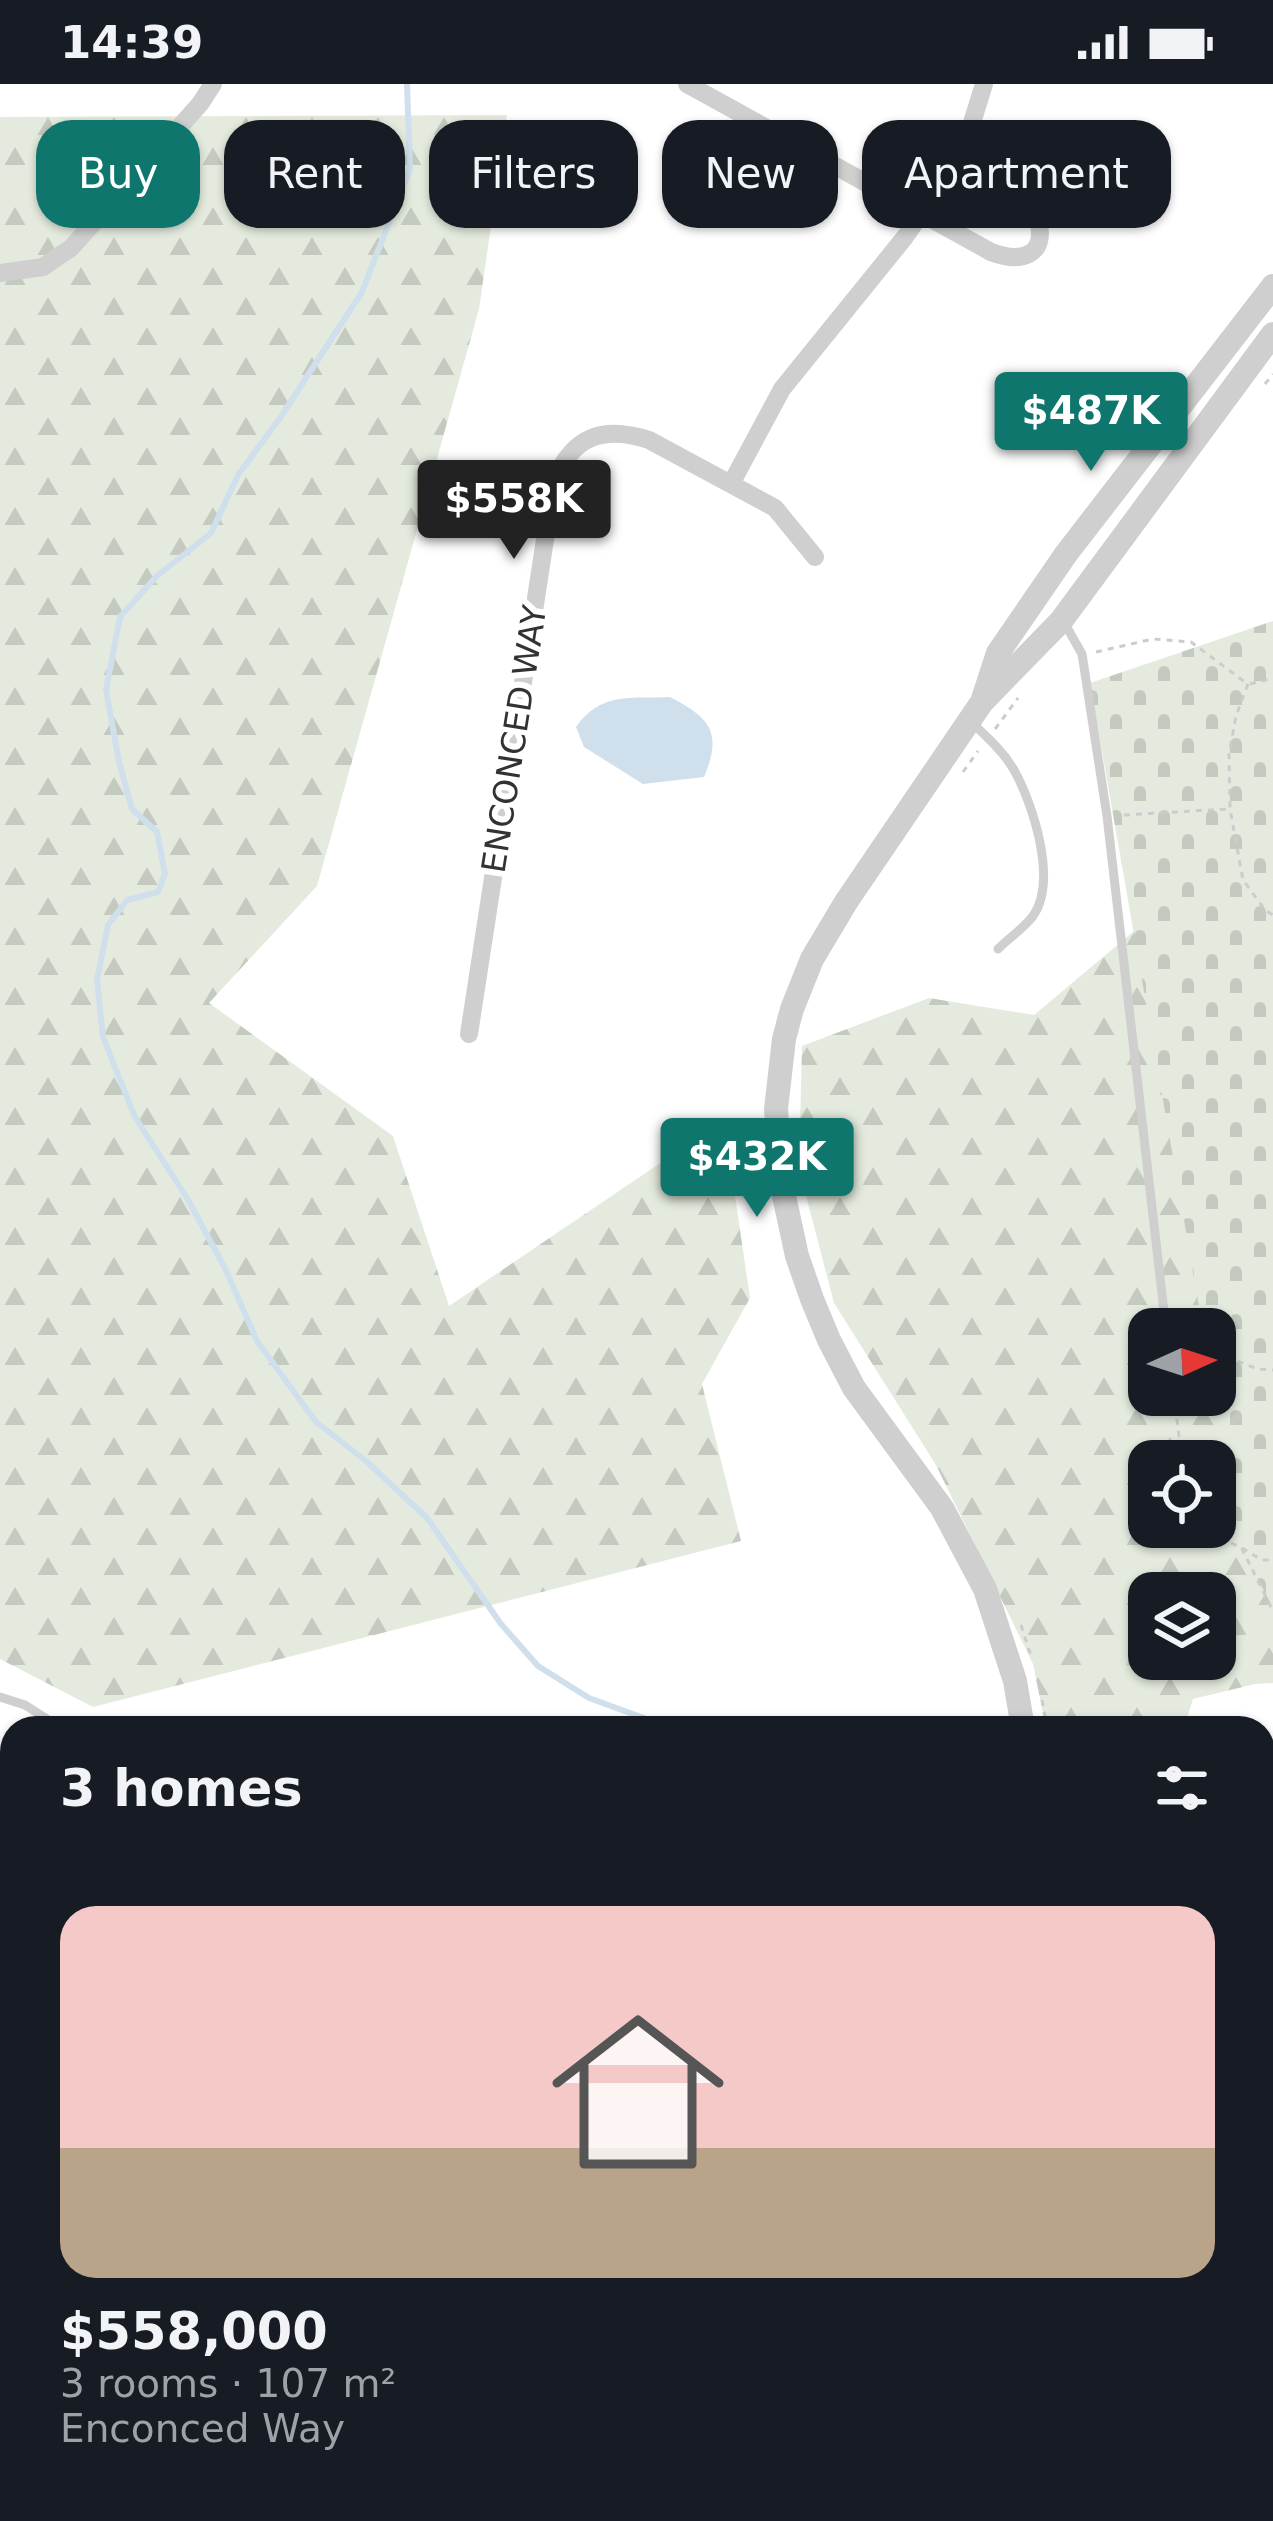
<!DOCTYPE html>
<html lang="en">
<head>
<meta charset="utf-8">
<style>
	:root { --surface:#171b24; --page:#20242c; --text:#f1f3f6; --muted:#9ea1a6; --accent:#0f766e }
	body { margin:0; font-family:"DejaVu Sans",sans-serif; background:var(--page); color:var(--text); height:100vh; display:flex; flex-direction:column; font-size:45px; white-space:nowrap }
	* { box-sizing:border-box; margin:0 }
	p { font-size:39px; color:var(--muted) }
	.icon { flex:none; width:66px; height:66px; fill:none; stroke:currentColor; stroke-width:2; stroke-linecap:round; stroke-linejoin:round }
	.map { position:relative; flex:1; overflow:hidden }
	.panel { position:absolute; left:0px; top:1632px; width:1275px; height:807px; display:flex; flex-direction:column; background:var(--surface); border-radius:36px 36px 0 0; box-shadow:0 3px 9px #0004 }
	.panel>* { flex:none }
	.top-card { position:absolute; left:36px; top:36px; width:1203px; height:108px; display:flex; gap:24px }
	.needle { width:78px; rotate:87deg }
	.tools { position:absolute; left:1128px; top:1224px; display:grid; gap:24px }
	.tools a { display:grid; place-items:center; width:108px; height:108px; border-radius:24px; background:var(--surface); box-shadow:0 3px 9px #0004; font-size:60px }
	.price { position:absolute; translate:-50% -102px; padding:0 27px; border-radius:12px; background:var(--accent); color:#fff; font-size:39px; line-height:78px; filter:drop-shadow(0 3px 6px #0008) }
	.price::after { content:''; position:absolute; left:50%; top:72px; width:36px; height:27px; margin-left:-18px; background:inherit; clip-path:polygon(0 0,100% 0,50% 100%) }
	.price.active { background:#222; color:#fff }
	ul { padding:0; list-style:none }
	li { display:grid; align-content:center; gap:24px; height:636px; padding:0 60px }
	li span { display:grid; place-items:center; height:372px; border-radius:36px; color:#555 }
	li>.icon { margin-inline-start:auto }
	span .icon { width:216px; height:216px; fill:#fffc; stroke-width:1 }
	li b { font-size:51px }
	h2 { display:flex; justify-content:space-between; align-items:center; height:144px; padding:0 60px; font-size:51px }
	.tag { padding:0 42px; border-radius:36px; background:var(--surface); box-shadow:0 3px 9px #0004; font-size:42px; line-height:108px }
	.tag.active { background:var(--accent); color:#fff }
	.status { display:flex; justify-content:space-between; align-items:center; height:84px; padding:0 60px; background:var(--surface); direction:ltr }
	.status svg { height:33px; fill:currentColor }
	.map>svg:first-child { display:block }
	.forest { fill:url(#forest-firs); fill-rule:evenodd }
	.cemetery { fill:url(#cemetery-stones) }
	.park { fill:url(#park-tufts) }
	.water { fill:#cfdfec }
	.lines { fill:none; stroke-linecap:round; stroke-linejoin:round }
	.stream { stroke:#cfdfec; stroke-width:6 }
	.path { stroke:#ccc; stroke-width:3; stroke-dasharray:6 6; stroke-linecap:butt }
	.service { stroke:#cfcfcf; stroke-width:9 }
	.minor { stroke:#cfcfcf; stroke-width:18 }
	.tertiary { stroke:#cfcfcf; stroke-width:24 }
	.primary { stroke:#aaa; stroke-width:30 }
	.labels { text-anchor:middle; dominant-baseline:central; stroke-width:12; stroke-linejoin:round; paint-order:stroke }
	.street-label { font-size:33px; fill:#323232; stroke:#fff }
</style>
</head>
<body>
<div class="status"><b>14:39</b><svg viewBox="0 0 49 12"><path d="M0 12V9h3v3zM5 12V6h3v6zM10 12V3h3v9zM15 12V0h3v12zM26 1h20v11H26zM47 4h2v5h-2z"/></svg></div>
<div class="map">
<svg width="1273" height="2437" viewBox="0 0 1273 2437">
	<defs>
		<pattern id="forest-firs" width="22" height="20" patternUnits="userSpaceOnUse" patternTransform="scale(3)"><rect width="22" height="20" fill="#e4ebde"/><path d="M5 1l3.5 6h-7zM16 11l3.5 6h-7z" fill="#c4cabf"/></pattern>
		<pattern id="cemetery-stones" width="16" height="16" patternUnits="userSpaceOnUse" patternTransform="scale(3)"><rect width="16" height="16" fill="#e4ebde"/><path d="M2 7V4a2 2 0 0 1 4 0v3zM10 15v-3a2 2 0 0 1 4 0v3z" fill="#c4cabf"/></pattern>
		<pattern id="park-tufts" width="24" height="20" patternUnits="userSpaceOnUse" patternTransform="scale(3)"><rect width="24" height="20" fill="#e4ebde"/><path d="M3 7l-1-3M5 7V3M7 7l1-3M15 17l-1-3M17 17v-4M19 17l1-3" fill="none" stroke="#c4cabf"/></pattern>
	</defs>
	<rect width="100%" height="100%" fill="#fff"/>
	<path class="forest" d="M 507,31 L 479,225 L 317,802 L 209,919 L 393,1052 L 449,1222 L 724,1036 L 750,1214 L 702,1300 L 741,1457 L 93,1623 L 0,1575 L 0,33 Z
		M 1134,847 L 1273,1483 L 1273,1599 L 1255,1600 L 1193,1615 L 1184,1644 L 1046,1644 L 1033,1580 L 936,1381 L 834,1219 L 799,1085 L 802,962 L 929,914 L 1034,931 ZM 1149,1245 L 1215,1245 L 1215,1311 L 1149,1311 ZM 1149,1377 L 1215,1377 L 1215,1443 L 1149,1443 ZM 1149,1509 L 1215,1509 L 1215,1575 L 1149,1575 Z"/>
	<path class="cemetery" d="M 1273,537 L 1273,1524 L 1241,1463 L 1214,1311 L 1215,1245 L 1203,1245 L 1090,599 Z"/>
	<path class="park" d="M 0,1938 L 12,1940 L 12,2221 L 0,2213 Z
		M 489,2427 L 607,2427 L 618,2437 L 501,2437 Z"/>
	<path class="water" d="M 670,613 C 710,634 723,648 704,693 L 643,700 L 584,663 L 576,643 C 601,607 632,615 670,613 Z"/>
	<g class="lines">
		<path class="stream" d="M 407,0 L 410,85 L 362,208 L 280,334 L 238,391 L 211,449 L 157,492 L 120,533 L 106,606 L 119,678 L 132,725 L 157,748 L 165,790 L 158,808 L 127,816 L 108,841 L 97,896 L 103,953 L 135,1033 L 187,1114 L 225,1184 L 257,1257 L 316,1338 L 366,1377 L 427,1434 L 501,1540 L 538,1582 L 589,1614 L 671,1644"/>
		<path class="path" d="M 1265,300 L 1273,290
			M 1096,568 L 1153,555 L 1191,558 L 1245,598
			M 1248,600 L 1236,632 L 1229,670 L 1230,725 L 1243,796 L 1265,826 L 1273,831
			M 1250,600 L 1273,594
			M 995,645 L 1018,614
			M 963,688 L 978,667
			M 1124,731 L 1228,725
			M 1215,1269 L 1258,1285 L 1273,1286
			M 1174,1311 L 1182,1377
			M 1200,1443 L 1203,1448 L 1241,1463 L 1273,1527
			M 1242,1464 L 1262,1476 L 1273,1476
			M 1021,1541 L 1031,1572
			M 1042,1616 L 1047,1644
			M 0,2088 L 12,2095
			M 0,2170 L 12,2177
			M 483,2427 L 495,2437
			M 1150,2427 L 1170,2437"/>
		<path class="service" d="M 1065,540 L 1082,570 L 1107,732 L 1166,1245
			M 970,637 C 986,652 1003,667 1014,686 C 1033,720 1058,797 1033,832 C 1024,844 1009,854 998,865
			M 0,1613 L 25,1621 L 61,1644"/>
		<path class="minor" d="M 687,0 L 991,168 C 1022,180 1049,171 1037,133 L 1021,121 L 952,85
			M 0,189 L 43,183 L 71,164 L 200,20 L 213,0
			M 731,400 L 782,305 L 905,153 L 952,85 L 967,55 L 984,0
			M 469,950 L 554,397 C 573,352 603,341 649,356 L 775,424 L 815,473
			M 1263,1814 L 1273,1826
			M 110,2432 L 255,2437"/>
		<path class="tertiary" d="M 983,617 L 1061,537 L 1273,250
			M 1023,1644 L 1015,1597 L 985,1505 L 942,1424 L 854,1304 L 829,1256 L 812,1215 L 797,1172 L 781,1098 L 776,1025 L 784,955 L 792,925 L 812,875 L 846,818 L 982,618 L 998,569 L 1066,470 L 1273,202
			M 1057,2437 L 1062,2427"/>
		<path class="primary" d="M 0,1837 L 12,1844
			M 1081,2427 L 1098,2437"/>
	</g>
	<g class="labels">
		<g class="street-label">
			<text transform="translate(514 655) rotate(-81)">ENCONCED WAY</text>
		</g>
	</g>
</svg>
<div class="tools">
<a><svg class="needle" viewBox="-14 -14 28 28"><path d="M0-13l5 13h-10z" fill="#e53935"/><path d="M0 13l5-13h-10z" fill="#9ea1a6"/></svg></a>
<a><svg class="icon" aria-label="locate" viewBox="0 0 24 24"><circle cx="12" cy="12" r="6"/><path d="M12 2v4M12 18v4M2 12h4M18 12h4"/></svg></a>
<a><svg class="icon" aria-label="layers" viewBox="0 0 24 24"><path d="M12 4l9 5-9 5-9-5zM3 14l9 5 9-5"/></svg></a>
</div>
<b class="price" style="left:1091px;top:390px">$487K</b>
<b class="price active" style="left:514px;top:478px">$558K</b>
<b class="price" style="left:757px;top:1136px">$432K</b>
<div class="top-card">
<a class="tag active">Buy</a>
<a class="tag">Rent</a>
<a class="tag">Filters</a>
<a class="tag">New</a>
<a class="tag">Apartment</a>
</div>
<section class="panel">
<h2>3 homes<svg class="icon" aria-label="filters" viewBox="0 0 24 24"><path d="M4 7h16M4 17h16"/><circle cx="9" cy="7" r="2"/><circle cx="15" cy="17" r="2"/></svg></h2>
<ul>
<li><span style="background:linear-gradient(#f6c9c9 65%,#b9a48a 0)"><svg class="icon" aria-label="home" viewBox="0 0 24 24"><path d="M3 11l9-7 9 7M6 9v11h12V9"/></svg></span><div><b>$558,000</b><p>3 rooms · 107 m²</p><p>Enconced Way</p></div></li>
</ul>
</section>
</div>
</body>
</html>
